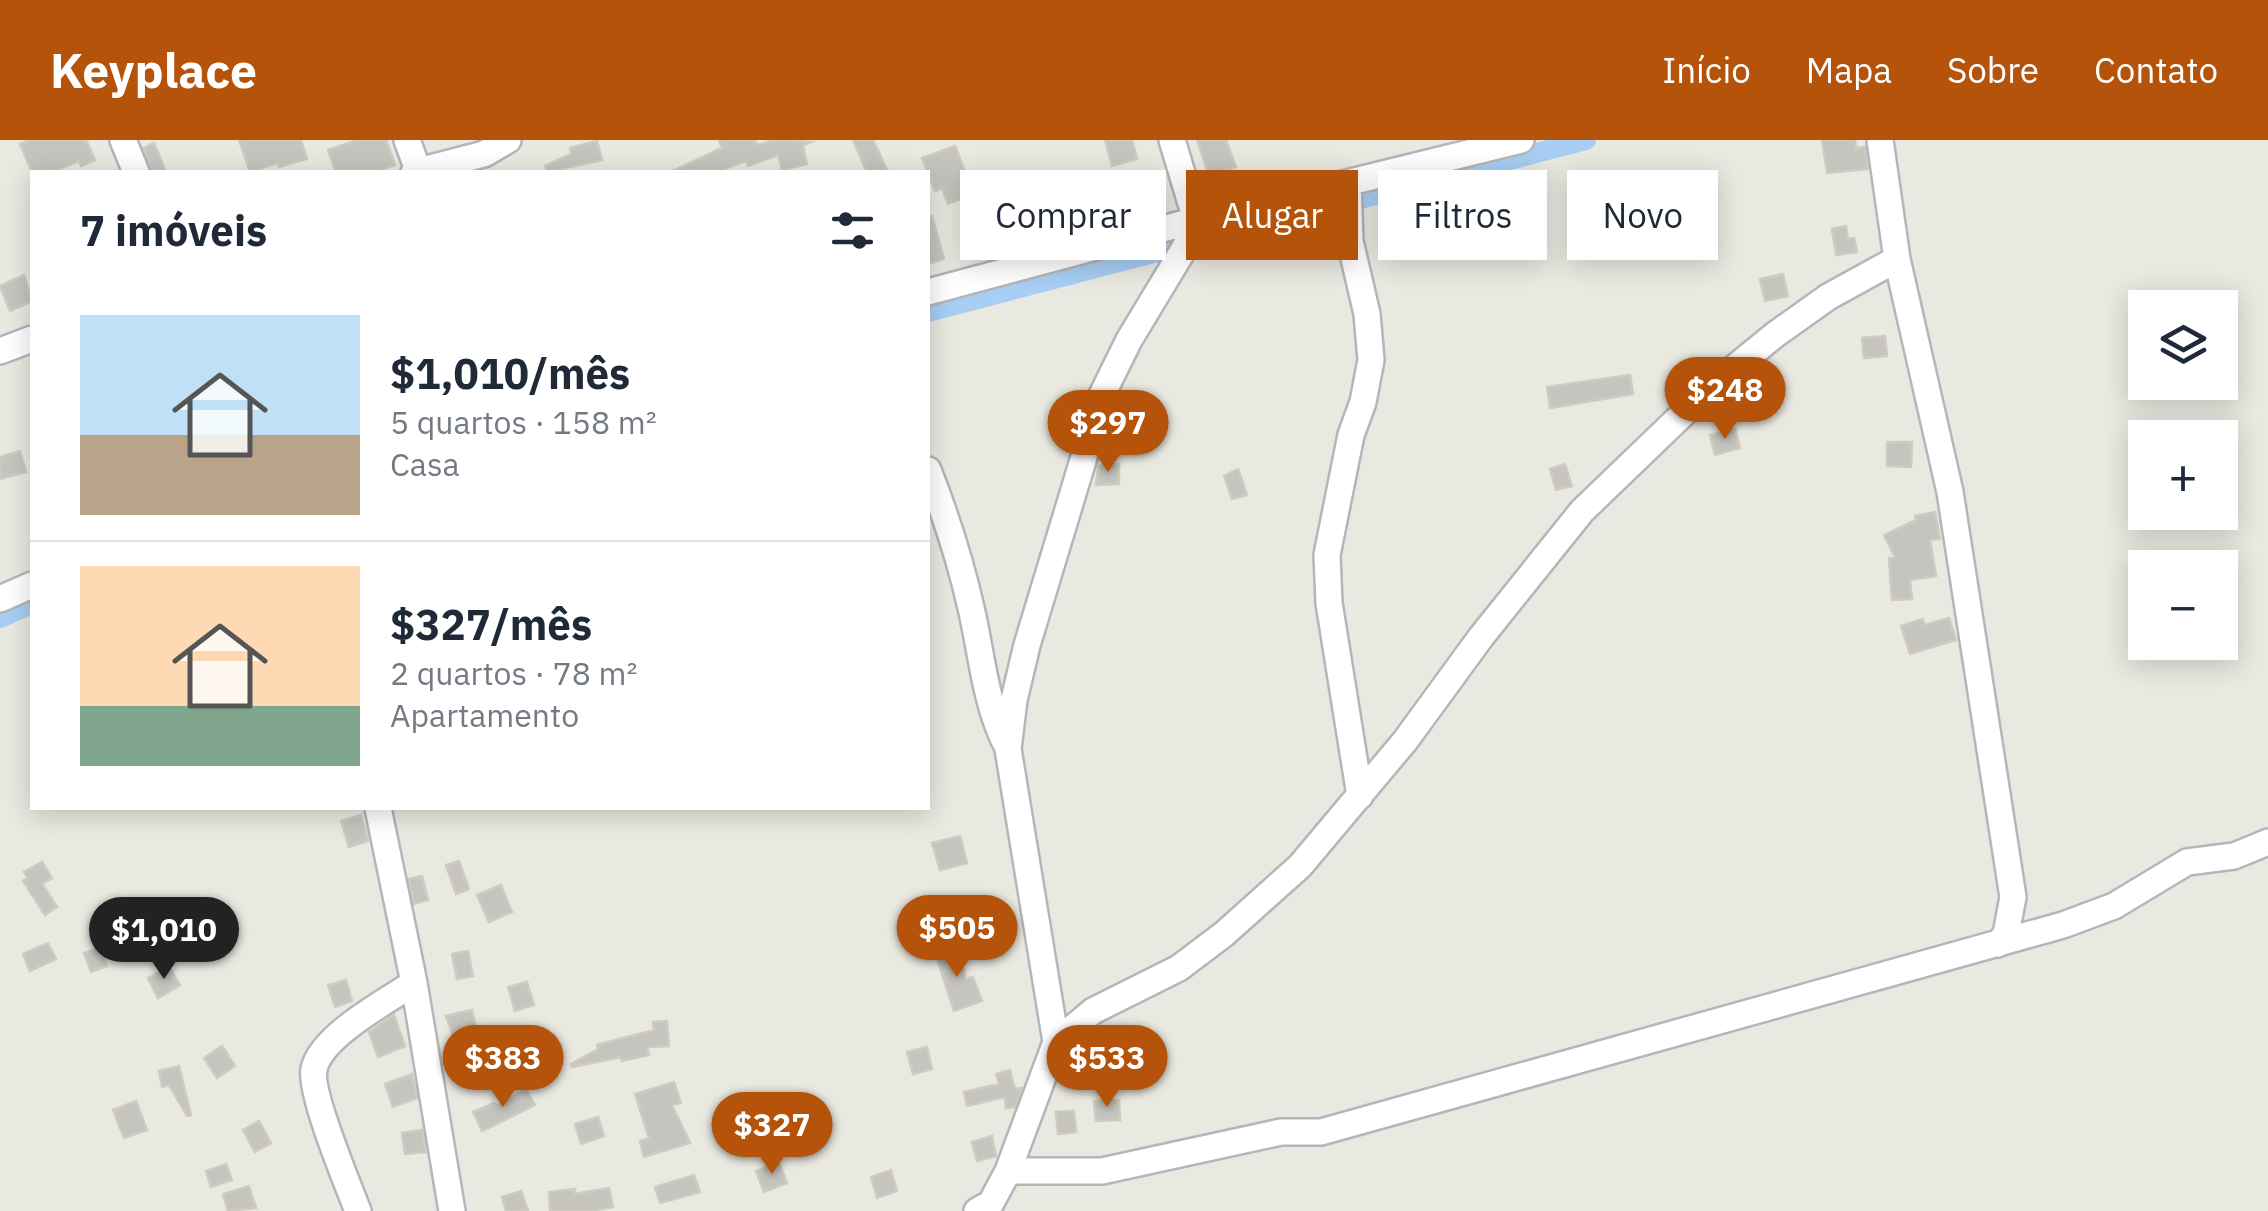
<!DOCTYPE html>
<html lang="pt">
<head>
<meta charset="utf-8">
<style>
	:root { --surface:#fff; --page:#f2f2f3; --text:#1f2937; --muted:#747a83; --line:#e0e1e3; --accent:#b45309 }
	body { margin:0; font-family:"IBM Plex Sans",sans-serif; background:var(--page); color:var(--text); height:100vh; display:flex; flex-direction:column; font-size:38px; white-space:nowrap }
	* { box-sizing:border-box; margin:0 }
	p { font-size:32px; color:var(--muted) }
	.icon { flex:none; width:55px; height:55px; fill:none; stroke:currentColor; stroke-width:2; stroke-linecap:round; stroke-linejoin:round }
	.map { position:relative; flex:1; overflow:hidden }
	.sheet { position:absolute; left:30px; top:30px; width:900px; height:640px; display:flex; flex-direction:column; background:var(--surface); border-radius:0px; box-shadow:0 5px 25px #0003 }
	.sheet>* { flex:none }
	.hud { position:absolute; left:960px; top:30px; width:950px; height:90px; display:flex; gap:20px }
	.tools { position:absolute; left:2128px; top:150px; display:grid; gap:20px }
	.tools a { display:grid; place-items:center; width:110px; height:110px; border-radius:0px; background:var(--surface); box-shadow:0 5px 25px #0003; font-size:50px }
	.price { position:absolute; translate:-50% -85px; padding:0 22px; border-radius:35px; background:var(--accent); color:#fff; font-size:32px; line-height:65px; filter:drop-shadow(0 2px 5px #0008) }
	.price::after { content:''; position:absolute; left:50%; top:60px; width:30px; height:22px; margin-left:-15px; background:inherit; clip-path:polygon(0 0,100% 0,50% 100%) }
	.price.on { background:#222; color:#fff }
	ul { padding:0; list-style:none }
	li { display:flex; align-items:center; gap:30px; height:250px; padding:0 50px }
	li+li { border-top:2px solid var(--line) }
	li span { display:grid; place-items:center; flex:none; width:280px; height:200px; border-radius:0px; color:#555 }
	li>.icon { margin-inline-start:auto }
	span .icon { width:120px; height:120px; fill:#fffc; stroke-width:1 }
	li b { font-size:42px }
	h2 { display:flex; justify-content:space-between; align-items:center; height:120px; padding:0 50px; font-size:42px }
	.tag { padding:0 35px; border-radius:0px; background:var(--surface); box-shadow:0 5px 25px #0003; font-size:35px; line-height:90px }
	.tag.on { background:var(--accent); color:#fff }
	header { display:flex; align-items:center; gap:60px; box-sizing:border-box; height:140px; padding:0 50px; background:var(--accent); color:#fff }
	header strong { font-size:48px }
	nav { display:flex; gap:55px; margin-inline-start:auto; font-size:35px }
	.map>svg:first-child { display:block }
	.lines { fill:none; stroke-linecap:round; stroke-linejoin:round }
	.canal { stroke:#a8cef3; stroke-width:20 }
	.building { fill:#c6c4be; stroke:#cecbc0; stroke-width:2.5 }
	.minor-casing { stroke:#b3b6ba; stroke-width:30 }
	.minor { stroke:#fff; stroke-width:25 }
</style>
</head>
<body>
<header>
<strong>Keyplace</strong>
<nav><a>Início</a><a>Mapa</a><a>Sobre</a><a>Contato</a></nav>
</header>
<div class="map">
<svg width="2268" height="1071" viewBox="0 0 2268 1071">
	<rect width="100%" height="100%" fill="#eae9e1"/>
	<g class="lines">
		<path class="canal" d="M 928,172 L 1586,0
			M 0,478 L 32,464"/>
	</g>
	<path class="building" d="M 30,0 L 86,0 L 95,20 L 81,26 L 79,21 L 52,32 L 32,32 L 20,4 Z
		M 239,0 L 301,0 L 307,19 L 279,27 L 278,23 L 250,32 Z
		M 357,0 L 386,0 L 395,25 L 374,32 L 336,32 L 328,10 Z
		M 719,0 L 755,0 L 757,5 L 774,0 L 811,2 L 803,6 L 807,24 L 782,30 L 778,15 L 748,26 L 746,21 L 716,32 L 671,32 L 722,8 Z
		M 853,0 L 873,0 L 888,32 L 867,32 Z
		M 1105,0 L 1132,0 L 1137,19 L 1112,26 Z
		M 1197,0 L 1226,0 L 1236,27 L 1209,36 Z
		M 1822,0 L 1855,0 L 1856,8 L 1865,7 L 1868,29 L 1827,33 Z
		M 597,1 L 602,20 L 547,32 L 545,26 L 571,14 L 570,8 Z
		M 154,3 L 166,32 L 152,32 L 144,8 Z
		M 955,6 L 974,54 L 948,64 L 942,48 L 935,51 L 922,18 Z
		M 1049,57 L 1058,88 L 1025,97 L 1016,66 Z
		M 928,76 L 932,76 L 944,119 L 928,124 Z
		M 1846,86 L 1848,99 L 1854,98 L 1857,112 L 1836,115 L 1832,89 Z
		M 1783,134 L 1788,156 L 1765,161 L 1760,139 Z
		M 24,135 L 32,161 L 10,171 L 0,146 Z
		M 1885,196 L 1887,216 L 1864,218 L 1862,198 Z
		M 1630,235 L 1633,254 L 1550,268 L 1547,247 Z
		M 1735,289 L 1740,308 L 1715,315 L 1710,295 Z
		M 1887,302 L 1912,302 L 1911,327 L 1887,326 Z
		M 20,311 L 26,332 L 0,339 L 0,317 Z
		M 1119,324 L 1119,344 L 1096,345 L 1098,326 Z
		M 1565,324 L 1572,346 L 1556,350 L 1550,329 Z
		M 1238,329 L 1247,355 L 1232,359 L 1224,336 Z
		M 1935,372 L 1940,399 L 1930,400 L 1936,436 L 1910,440 L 1912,459 L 1892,460 L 1889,418 L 1895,417 L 1884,395 L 1916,380 L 1915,376 Z
		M 1949,478 L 1956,500 L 1910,514 L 1901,486 L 1923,479 L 1925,485 Z
		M 361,675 L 368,701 L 349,707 L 341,681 Z
		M 960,696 L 967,723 L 940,730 L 932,703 Z
		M 459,721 L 469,749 L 456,754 L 446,725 Z
		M 42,722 L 52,738 L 42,744 L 57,767 L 45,775 L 23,741 L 28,738 L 24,732 Z
		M 422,736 L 428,760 L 414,764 L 409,739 Z
		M 501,745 L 512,772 L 489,782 L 477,755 Z
		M 152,767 L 164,788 L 148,798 L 135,776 Z
		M 48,803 L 56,819 L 30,831 L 23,814 Z
		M 957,806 L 966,839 L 973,837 L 982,861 L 954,871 L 935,812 Z
		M 101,808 L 107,826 L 91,832 L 84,813 Z
		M 468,811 L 473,836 L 457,839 L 452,814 Z
		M 169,827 L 180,845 L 158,858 L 148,838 Z
		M 346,840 L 352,861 L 335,867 L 328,845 Z
		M 527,842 L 534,865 L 515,871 L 508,847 Z
		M 472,870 L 480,905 L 491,901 L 497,919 L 466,930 L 446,876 Z
		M 394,875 L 405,906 L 378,917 L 369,892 Z
		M 667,881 L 669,906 L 647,907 L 649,915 L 622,921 L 621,917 L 572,927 L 571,924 L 598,909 L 597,905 L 654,890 L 653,882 Z
		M 553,904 L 556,918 L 531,923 L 528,909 Z
		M 222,906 L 235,926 L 217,938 L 204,918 Z
		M 927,907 L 932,929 L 913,934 L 907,912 Z
		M 179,926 L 191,975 L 187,976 L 169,945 L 162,947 L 159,931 Z
		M 1010,930 L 1015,949 L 1022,948 L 1015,967 L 1006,968 L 1005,957 L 967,966 L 964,952 L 999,944 L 996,934 Z
		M 412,934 L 417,958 L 393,967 L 385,944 Z
		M 674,942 L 681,963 L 672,965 L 690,1003 L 644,1017 L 640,1001 L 649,998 L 635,954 Z
		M 526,949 L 535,965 L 482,991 L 473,972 L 494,963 L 496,966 Z
		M 1119,960 L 1120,980 L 1096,981 L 1094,961 Z
		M 136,961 L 147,990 L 124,998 L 113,970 Z
		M 1074,971 L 1076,992 L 1058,994 L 1056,972 Z
		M 598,977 L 604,996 L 581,1004 L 575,984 Z
		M 259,981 L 271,1003 L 255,1012 L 243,990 Z
		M 422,990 L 426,1012 L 405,1014 L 402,993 Z
		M 992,996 L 996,1016 L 977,1021 L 972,1002 Z
		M 779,1022 L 787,1043 L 764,1052 L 756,1031 Z
		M 226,1024 L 232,1040 L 211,1047 L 206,1031 Z
		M 891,1030 L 897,1051 L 877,1058 L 871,1037 Z
		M 694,1035 L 700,1052 L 660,1063 L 655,1047 Z
		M 249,1046 L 256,1068 L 228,1071 L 223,1054 Z
		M 609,1048 L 613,1067 L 591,1071 L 550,1071 L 549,1052 L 575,1049 L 575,1054 Z
		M 521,1051 L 528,1071 L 506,1071 L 502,1057 Z"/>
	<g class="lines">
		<g class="minor-casing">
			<path id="minor" d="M 123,0 L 136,32
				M 407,0 L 418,30
				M 1172,0 L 1196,80
				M 1880,0 L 1897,119 L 1950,352 L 2013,757 L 2006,794 L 1998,804
				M 414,32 L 484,14 L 508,0
				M 1348,43 L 1350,101 L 1367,174 L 1371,220 L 1363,262 L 1351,295 L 1327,415 L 1329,463 L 1360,656
				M 928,152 L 1196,80 L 1521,0
				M 0,211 L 32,199
				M 928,330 C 946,376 961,423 972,472 C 982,517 986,567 1008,608
				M 0,459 L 32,445
				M 378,668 L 414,843 L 452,1071
				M 1056,902 L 1093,871 L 1179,828 L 1224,794 L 1300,726 L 1405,601 L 1481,497 L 1582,371 L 1711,247 L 1776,194 L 1828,157 L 1897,119
				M 1008,1031 L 1102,1031 L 1281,992 L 1321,992 L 2063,785 L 2114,766 L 2187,722 L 2234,716 L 2268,702
				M 358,1071 C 348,1045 309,952 314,929 C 321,896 387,861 414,843
				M 977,1071 L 991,1063 L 1008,1031 L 1056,902 L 1008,609 L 1014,560 L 1027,505 L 1084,317 L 1095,269 L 1129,200 L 1202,79"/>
		</g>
		<use href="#minor" class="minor"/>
	</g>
</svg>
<div class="tools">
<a><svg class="icon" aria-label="layers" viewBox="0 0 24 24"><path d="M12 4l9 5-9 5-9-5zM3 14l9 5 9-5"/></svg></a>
<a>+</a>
<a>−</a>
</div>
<b class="price" style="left:1725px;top:302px">$248</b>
<b class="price" style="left:1108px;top:335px">$297</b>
<b class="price" style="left:957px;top:840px">$505</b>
<b class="price on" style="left:164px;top:842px">$1,010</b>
<b class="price" style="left:503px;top:970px">$383</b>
<b class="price" style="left:1107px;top:970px">$533</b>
<b class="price" style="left:772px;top:1037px">$327</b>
<div class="hud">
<a class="tag">Comprar</a>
<a class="tag on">Alugar</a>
<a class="tag">Filtros</a>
<a class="tag">Novo</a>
</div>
<section class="sheet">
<h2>7 imóveis<svg class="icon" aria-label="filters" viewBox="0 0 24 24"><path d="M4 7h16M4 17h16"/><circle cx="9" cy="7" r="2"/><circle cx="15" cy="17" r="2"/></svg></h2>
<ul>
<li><span style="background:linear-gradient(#bfe0f5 60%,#b9a48a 0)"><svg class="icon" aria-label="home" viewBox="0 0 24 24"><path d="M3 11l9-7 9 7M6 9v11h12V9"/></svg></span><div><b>$1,010/mês</b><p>5 quartos · 158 m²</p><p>Casa</p></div></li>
<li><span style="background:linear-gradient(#ffd9b3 70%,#7fa58c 0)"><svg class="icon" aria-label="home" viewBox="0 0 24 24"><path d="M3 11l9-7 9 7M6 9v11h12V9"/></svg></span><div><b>$327/mês</b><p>2 quartos · 78 m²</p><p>Apartamento</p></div></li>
</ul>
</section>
</div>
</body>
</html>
